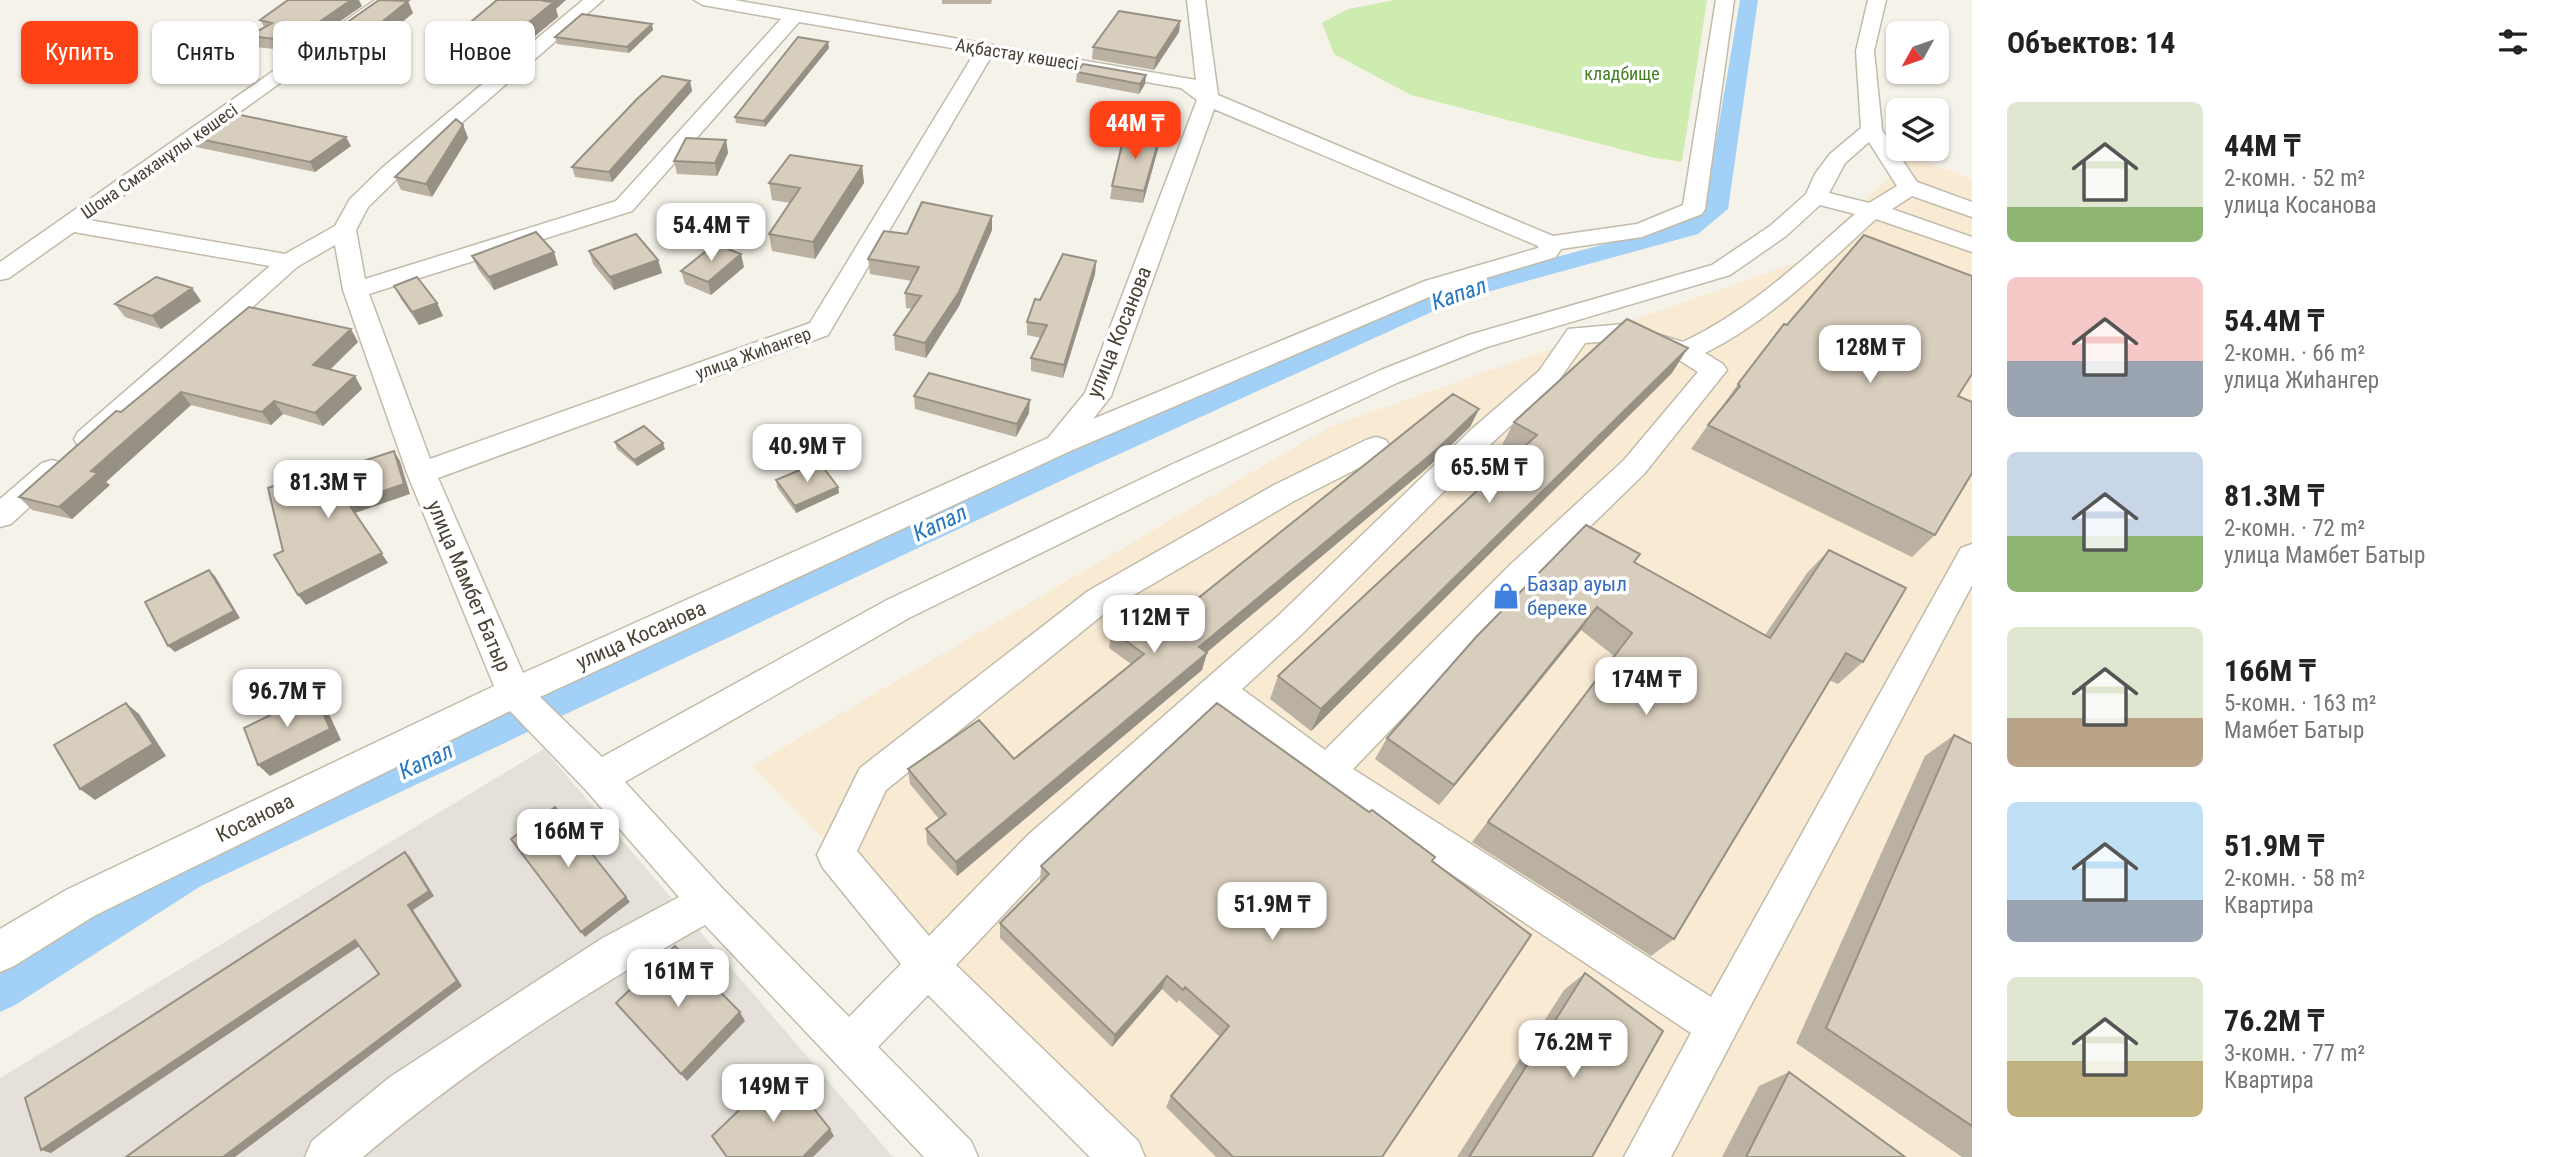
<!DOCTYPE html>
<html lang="ru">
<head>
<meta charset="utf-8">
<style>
	:root { --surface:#fff; --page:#f2f2f2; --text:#222; --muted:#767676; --accent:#ff4216 }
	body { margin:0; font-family:"Roboto Condensed",sans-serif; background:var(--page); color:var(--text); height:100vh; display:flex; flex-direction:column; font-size:26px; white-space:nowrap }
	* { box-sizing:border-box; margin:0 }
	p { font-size:23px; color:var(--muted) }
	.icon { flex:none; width:38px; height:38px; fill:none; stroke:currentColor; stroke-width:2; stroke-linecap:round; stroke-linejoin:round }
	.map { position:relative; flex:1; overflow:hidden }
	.drawer { display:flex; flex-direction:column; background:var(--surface); width:595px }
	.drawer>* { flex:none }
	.guide { position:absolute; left:21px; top:21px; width:665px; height:63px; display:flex; gap:14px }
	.needle { width:46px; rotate:230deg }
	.controls { position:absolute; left:1886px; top:21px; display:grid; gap:14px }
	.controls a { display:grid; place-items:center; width:63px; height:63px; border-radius:10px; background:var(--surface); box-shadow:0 2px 5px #0004; font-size:35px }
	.price { position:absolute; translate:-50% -60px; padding:0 16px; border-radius:14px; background:#fff; color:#222; font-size:23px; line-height:46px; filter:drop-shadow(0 2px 4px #0008) }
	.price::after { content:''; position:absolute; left:50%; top:42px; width:21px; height:16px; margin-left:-10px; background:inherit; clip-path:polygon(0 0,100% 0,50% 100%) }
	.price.on { background:var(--accent); color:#fff }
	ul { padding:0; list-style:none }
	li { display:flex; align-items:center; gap:21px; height:175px; padding:0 35px }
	li span { display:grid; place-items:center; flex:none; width:196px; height:140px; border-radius:10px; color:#555 }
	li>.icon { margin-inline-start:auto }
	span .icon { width:84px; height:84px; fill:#fffc; stroke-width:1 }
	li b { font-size:30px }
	h2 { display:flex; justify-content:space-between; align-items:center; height:84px; padding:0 35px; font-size:30px }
	.chip { padding:0 24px; border-radius:10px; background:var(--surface); box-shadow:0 2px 5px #0004; font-size:24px; line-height:63px }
	.chip.on { background:var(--accent); color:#fff }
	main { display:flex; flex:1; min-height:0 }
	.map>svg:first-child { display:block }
	.commercial { fill:#f8ead3 }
	.industrial { fill:#e5e1da }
	.green { fill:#ceecaf }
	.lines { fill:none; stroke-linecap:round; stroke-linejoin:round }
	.canal { fill:#a2d0f6; fill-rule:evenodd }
	.minor-casing { stroke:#c2bbaa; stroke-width:3 }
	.minor { fill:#fff; fill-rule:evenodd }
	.wall { fill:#bab1a3 }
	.shaded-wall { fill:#979084 }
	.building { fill:#d8cebd; stroke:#979084; stroke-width:2 }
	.labels { text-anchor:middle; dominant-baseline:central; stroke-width:7; stroke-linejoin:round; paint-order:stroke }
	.far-street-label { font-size:18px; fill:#4a4336; stroke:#fff }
	.far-park-label { font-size:18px; fill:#448025; stroke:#fff }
	.street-label { font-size:21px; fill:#4a4336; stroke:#fff }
	.shop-label { font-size:21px; fill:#366cbe; stroke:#fff; text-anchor:start }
	.water-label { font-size:23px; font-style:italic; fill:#2778be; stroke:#fff }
</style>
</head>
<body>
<main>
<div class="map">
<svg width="1972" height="1157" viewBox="0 0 1972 1157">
	<rect width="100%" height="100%" fill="#f5f2e9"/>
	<path class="commercial" d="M 1911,156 L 1972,179 L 1972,1157 L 1136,1157 L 752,766 L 1329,427 L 1801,261 Z"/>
	<path class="industrial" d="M 544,749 L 893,1157 L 0,1157 L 0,1078 Z"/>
	<path class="green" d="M 1395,0 L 1707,0 L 1682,162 L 1651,157 L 1411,95 L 1334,54 L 1322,23 L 1348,9 Z"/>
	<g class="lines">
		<path class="canal" d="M 1740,0 L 1758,0 L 1728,209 L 1698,234 L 1458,300 L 1071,476 L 201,886 L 15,1005 L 0,1012 L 0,965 L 173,858 L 1049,460 L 1440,288 L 1680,224 L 1705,206 Z"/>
		<g class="minor-casing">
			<path id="minor" d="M 375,0 L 396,0 L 89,220 L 285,254 L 335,226 L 350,199 L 382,168 L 583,0 L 603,0 L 398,178 L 368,207 L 356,230 L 365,279 L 616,201 L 781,19 L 703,5 L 694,0 L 734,0 L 1196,80 L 1187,0 L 1205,0 L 1218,95 L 1553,236 L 1637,224 L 1683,205 L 1716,0 L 1734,0 L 1705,209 L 1702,214 L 1642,237 L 1561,249 L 1556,257 L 1443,291 L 1068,452 L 540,697 L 602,757 L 887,600 L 1175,463 L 1381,370 L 1469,335 L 1712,265 L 1770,226 L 1806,194 L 1815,174 L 1830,154 L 1861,128 L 1856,51 L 1868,0 L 1886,0 L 1874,51 L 1882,130 L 1917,182 L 1972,202 L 1972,217 L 1912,196 L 1892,209 L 1972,237 L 1972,252 L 1876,219 C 1822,268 1771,320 1705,353 L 1723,364 L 1727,370 L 1644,474 L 1533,582 L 1353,769 L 1711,997 L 1961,548 L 1972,544 L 1972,585 L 1671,1157 L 1624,1157 L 1691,1033 L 1314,783 L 1219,710 L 1054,861 L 956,965 L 1138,1141 L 1145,1157 L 1090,1157 L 928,995 L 878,1047 L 971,1141 L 978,1157 L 924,1157 L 705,925 C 587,991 465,1070 363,1157 L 305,1157 L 312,1141 L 390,1077 L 601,939 L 679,897 L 585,789 L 510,711 L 94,916 L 14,966 L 0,972 L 0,929 L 66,890 L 494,686 L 407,473 L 343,290 L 335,245 L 297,267 L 98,446 L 88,449 L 78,446 L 74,439 L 78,432 L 270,266 L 74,232 L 9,278 L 0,280 L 0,262 ZM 799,22 L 975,52 L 810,323 L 430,459 L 369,294 L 632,211 ZM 992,55 L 1181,88 L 1197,100 L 1085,393 L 1048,438 L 523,673 L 438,478 L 828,335 ZM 1214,109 L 1538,246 L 1538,248 L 1425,281 L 1093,419 L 1111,396 ZM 1869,142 L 1897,186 L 1869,203 L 1829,193 L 1845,163 ZM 1820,205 L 1855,214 C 1801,261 1749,311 1683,342 L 1624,324 L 1568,329 L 1539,371 L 1473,428 L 1278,616 L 1028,835 L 929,936 L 857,851 L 886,790 L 1110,609 L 1294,501 L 1386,454 L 1390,447 L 1386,440 L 1376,437 L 1366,440 L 1274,485 L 1088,591 L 860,768 L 817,855 L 823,868 L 901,964 L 849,1017 L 723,889 L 625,782 L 909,618 L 1195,477 L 1399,382 L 1487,347 L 1730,275 L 1786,236 ZM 1622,340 L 1676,358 L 1698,372 L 1624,460 L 1511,564 L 1325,750 L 1242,689 L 1302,634 L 1493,442 L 1557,383 L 1585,343 Z
				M 52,460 L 62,463 L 66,470 L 62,477 L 11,524 L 0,527 L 0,499 L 42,463 Z"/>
		</g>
		<use href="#minor" class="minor"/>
	</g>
	<path class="wall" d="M 942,0 L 992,0 L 991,4 L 942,4 Z
		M 362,6 L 297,51 L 254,47 L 249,36 L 264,27 L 260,20 Z
		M 556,9 L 558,17 L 507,59 L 496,58 L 474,77 L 436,72 L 430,56 Z
		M 413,13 L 359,58 L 325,54 L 319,42 Z
		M 1180,21 L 1179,32 L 1154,70 L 1092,59 L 1093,47 Z
		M 653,30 L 629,53 L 557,44 L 555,37 Z
		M 829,48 L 765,127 L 736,123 L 735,117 Z
		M 1077,72 L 1146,75 L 1145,84 L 1139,94 L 1076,82 Z
		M 690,81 L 692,91 L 612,182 L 575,177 L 572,167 Z
		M 463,125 L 468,138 L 432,197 L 401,190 L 395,177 Z
		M 190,137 L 351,146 L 315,172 L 196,147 Z
		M 726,140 L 728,153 L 717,176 L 677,174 L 674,161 Z
		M 1158,149 L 1143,203 L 1110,199 L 1112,186 Z
		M 862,166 L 864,183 L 815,259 L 772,251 L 769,234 L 790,203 L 772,200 L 769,183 Z
		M 992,230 L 959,306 L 926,358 L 895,350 L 894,335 L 912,309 L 906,308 L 905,293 L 912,281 L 870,274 L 868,259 L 907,234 Z
		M 589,251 L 658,260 L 662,273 L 614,290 L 593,264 Z
		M 472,256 L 558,265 L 494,290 L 478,269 Z
		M 1096,261 L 1095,274 L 1063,378 L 1031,371 L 1031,358 L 1041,338 L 1027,335 L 1027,322 L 1040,300 Z
		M 744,267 L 711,295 L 685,284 L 681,271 Z
		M 1972,276 L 1972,376 L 1971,376 L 1958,396 L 1935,535 L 1912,557 L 1691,449 L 1708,425 L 1722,408 L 1721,408 L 1738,384 Z
		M 394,286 L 437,303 L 443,316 L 419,325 L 401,299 Z
		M 192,288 L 201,301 L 161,329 L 125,317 L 115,304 Z
		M 249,307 L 358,342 L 330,370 L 355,376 L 362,389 L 323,426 L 283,414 L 271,425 L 191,405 L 106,482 L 110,485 L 72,519 L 32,510 L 19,497 Z
		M 1672,373 L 1311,731 L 1270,699 L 1278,676 L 1515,455 L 1501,447 L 1514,422 Z
		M 914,396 L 1029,413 L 1016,437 L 915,409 Z
		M 1479,409 L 1470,427 L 1426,469 L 1206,653 L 1202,670 L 957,876 L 927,844 L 926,829 L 939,819 L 910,784 L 908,769 L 1014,759 L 1131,664 L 1109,648 L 1112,631 L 1157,631 Z
		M 615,442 L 665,449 L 637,466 L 617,449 Z
		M 776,480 L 838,487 L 839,493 L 796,513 L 777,487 Z
		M 1829,550 L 1863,662 L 1838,684 L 1829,680 L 1674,939 L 1651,956 L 1472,842 L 1614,656 L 1581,630 L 1439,805 L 1375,759 L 1387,738 L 1634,562 L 1765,635 L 1807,573 Z
		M 1954,735 L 1972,744 L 1972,1157 L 1962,1157 L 1796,1043 L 1925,756 Z
		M 1432,861 L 1382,1157 L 1216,1157 L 1166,1107 L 1171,1096 L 1220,1037 L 1179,1000 L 1177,1003 L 1162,989 L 1112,1047 L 1000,938 L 1000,923 L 1041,883 L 1040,882 L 1041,866 Z
		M 1585,973 L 1592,1157 L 1457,1157 L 1564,990 Z
		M 1789,1072 L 1905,1157 L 1722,1157 L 1759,1086 Z"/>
	<path class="shaded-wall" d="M 351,0 L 359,0 L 362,6 L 297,51 L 292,41 Z
		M 545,0 L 566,0 L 556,9 L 558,17 L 507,59 L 502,44 Z
		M 408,1 L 413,13 L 359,58 L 353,45 Z
		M 1180,21 L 1179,32 L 1154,70 L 1156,58 Z
		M 652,24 L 653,30 L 629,53 L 627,47 Z
		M 828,42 L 829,48 L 765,127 L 764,121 Z
		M 491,43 L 496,58 L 474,77 L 468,62 Z
		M 1146,75 L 1145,84 L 1139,94 L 1140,84 Z
		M 690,81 L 692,91 L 612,182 L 609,172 Z
		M 463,125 L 468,138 L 432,197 L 426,184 Z
		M 1160,136 L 1158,149 L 1143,203 L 1144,191 Z
		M 346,137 L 351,146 L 315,172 L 310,162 Z
		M 726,140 L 728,153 L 717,176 L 715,163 Z
		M 862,166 L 864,183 L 815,259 L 813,242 Z
		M 992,216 L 992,230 L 959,306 L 926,358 L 925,343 Z
		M 554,252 L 558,265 L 494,290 L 489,277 Z
		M 741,254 L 744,267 L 711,295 L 708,282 Z
		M 658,260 L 662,273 L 614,290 L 610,277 Z
		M 1096,261 L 1095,274 L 1063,378 L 1064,365 Z
		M 192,288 L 201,301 L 161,329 L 152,316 Z
		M 437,303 L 443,316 L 419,325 L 412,312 Z
		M 351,329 L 358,342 L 321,378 L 313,365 Z
		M 1688,348 L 1672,373 L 1311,731 L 1321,709 Z
		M 355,376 L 362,389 L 323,426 L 315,413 Z
		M 181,392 L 191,405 L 106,482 L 110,485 L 72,519 L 59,507 L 91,471 Z
		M 1030,400 L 1029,413 L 1016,437 L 1017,424 Z
		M 274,401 L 283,414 L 271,425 L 262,412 Z
		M 1479,409 L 1470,427 L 1426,469 L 1194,663 L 1199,647 Z
		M 663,443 L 665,449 L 637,466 L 634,460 Z
		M 394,451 L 400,461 L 410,494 L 355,513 L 388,563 L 306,605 L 298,595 L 348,503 Z
		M 838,487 L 839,493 L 796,513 L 795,506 Z
		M 209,570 L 215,576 L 240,618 L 175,652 L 168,646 Z
		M 1597,607 L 1581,630 L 1439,805 L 1454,785 Z
		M 1207,653 L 1202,670 L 957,876 L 956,862 Z
		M 315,693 L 325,705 L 341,740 L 270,776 L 258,765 Z
		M 126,703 L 139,714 L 166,756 L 95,800 L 80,789 Z
		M 405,852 L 410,857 L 434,896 L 413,910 L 462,986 L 235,1157 L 223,1157 L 457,981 L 408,905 Z
		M 626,897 L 630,902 L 585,937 L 581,932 Z
		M 355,940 L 361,945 L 51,1153 L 41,1150 Z
		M 1167,976 L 1162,989 L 1112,1047 L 1115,1035 Z
		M 740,1012 L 745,1021 L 687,1081 L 681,1074 Z
		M 830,1129 L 834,1136 L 813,1157 L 803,1157 Z"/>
	<path class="building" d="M 288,0 L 351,0 L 292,41 L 249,36 L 272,23 L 260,20 Z
		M 379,0 L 408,1 L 353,45 L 319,42 Z
		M 497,0 L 545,0 L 544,1 L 554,2 L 502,44 L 491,43 L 468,62 L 430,56 Z
		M 1119,11 L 1180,21 L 1156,58 L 1093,47 Z
		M 582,14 L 652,24 L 627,47 L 555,37 Z
		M 798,37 L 828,42 L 764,121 L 735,117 Z
		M 1083,64 L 1146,75 L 1140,84 L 1077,72 Z
		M 662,76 L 690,81 L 609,172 L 572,167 L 637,99 Z
		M 231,113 L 346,137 L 310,162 L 190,137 Z
		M 456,119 L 463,125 L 426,184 L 395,177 Z
		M 1125,132 L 1160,136 L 1144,191 L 1112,186 Z
		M 686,138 L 726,140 L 715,163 L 674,161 Z
		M 790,155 L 862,166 L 813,242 L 769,234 L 800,188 L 769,183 Z
		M 922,202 L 992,216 L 959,292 L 925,343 L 894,335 L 921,296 L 905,293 L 919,267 L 868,259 L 884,231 L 907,234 Z
		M 536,232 L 554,252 L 489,277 L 472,256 Z
		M 636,234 L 658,260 L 610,277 L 589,251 Z
		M 1864,235 L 1972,276 L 1972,374 L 1958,396 L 1972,402 L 1972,473 L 1935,535 L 1708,425 L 1740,386 L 1738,384 L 1784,324 L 1787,325 Z
		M 715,244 L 741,254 L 708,282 L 681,271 Z
		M 1063,254 L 1096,261 L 1064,365 L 1031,358 L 1047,325 L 1027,322 L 1035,299 L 1040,300 Z
		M 156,277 L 192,288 L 152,316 L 115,304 Z
		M 417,277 L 437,303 L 412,312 L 394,286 Z
		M 249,307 L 351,329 L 313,365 L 355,376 L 315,413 L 274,401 L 262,412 L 181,392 L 91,471 L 98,473 L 59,507 L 19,497 L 116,411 L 121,412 Z
		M 1627,319 L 1688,348 L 1321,709 L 1278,676 L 1537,435 L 1514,422 Z
		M 929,373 L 1030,400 L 1017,424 L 914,396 Z
		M 1453,394 L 1479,409 L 1435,451 L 1199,647 L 1207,653 L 956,862 L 926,829 L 946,814 L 908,769 L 979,720 L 1014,759 L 1144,654 L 1112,631 L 1132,613 L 1157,631 Z
		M 644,426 L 663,443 L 634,460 L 615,442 Z
		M 394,451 L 404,484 L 348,503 L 382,553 L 298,595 L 274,555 L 283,551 L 268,488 L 328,467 L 330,472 Z
		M 819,462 L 838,487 L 795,506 L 776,480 Z
		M 1586,525 L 1640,554 L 1634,562 L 1770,638 L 1829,550 L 1906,588 L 1863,662 L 1846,653 L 1674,939 L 1488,822 L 1632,633 L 1597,607 L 1454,785 L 1387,738 L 1477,636 Z
		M 209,570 L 234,611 L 168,646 L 145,602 Z
		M 315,693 L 330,729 L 258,765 L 244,728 Z
		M 126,703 L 153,744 L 80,789 L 54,745 Z
		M 1217,703 L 1369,812 L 1372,810 L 1435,857 L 1432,861 L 1531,935 L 1382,1157 L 1233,1157 L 1171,1096 L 1229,1026 L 1185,987 L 1183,990 L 1167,976 L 1115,1035 L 1000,923 L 1049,874 L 1041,866 Z
		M 1954,735 L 1972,744 L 1972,1126 L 1826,1028 Z
		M 555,807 L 626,897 L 581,932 L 511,839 Z
		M 405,852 L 429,891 L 408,905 L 457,981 L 223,1157 L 126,1157 L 379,974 L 355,940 L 41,1150 L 25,1098 Z
		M 675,946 L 740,1012 L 681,1074 L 616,1003 Z
		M 1585,973 L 1663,1031 L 1592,1157 L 1469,1157 Z
		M 782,1069 L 830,1129 L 803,1157 L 727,1157 L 712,1136 Z
		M 1789,1072 L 1905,1157 L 1746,1157 Z"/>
	<defs>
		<g id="shop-bare" transform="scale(2.1)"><path d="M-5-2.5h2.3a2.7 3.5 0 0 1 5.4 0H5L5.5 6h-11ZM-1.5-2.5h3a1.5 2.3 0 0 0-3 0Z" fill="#3f7fe0" stroke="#fff" stroke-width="2.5" paint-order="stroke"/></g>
	</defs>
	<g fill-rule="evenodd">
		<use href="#shop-bare" x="1506" y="596"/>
	</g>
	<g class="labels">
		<g class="far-street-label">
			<text transform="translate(1017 54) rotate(9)">Ақбастау көшесі</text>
			<text transform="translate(159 161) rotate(-35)">Шона Смаханұлы көшесі</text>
			<text transform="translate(753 353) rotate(-20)">улица Жиhангер</text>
		</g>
		<g class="far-park-label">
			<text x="1622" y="73">кладбище</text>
		</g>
		<g class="street-label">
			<text transform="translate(1119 332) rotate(-68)">улица Косанова</text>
			<text transform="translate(469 586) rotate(67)">улица Мамбет Батыр</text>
			<text transform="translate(641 635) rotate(-24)">улица Косанова</text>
			<text transform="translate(255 818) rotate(-26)">Косанова</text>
		</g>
		<g class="shop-label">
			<text x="1527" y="584">Базар ауыл<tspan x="1527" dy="24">береке</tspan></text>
		</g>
		<g class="water-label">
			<text transform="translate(1459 294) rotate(-19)">Капал</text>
			<text transform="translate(940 523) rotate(-25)">Капал</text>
			<text transform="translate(426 761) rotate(-25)">Капал</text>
		</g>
	</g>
</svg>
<div class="controls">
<a><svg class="needle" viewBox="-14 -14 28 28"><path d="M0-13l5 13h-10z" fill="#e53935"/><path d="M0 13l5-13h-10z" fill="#767676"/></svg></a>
<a><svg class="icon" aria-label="layers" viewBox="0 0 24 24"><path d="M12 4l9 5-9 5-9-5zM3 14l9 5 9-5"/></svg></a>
</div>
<b class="price on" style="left:1135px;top:161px">44M ₸</b>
<b class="price" style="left:711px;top:263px">54.4M ₸</b>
<b class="price" style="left:1870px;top:385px">128M ₸</b>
<b class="price" style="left:807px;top:484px">40.9M ₸</b>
<b class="price" style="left:1489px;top:505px">65.5M ₸</b>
<b class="price" style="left:328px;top:520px">81.3M ₸</b>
<b class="price" style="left:1154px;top:655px">112M ₸</b>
<b class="price" style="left:1646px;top:717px">174M ₸</b>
<b class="price" style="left:287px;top:729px">96.7M ₸</b>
<b class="price" style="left:568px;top:869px">166M ₸</b>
<b class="price" style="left:1272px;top:942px">51.9M ₸</b>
<b class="price" style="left:678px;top:1009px">161M ₸</b>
<b class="price" style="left:1573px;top:1080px">76.2M ₸</b>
<b class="price" style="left:773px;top:1124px">149M ₸</b>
<div class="guide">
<a class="chip on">Купить</a>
<a class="chip">Снять</a>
<a class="chip">Фильтры</a>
<a class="chip">Новое</a>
</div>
</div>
<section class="drawer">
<h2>Объектов: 14<svg class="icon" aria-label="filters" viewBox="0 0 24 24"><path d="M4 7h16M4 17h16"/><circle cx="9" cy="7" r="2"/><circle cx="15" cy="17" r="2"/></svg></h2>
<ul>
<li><span style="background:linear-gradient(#dfe7d0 75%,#8fb573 0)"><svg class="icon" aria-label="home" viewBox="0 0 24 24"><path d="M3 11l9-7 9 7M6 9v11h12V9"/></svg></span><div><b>44M ₸</b><p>2-комн. · 52 m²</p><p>улица Косанова</p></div></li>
<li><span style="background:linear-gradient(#f6c9c9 60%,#9aa5b1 0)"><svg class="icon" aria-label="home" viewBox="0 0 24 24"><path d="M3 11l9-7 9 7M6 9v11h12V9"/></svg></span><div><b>54.4M ₸</b><p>2-комн. · 66 m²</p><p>улица Жиhангер</p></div></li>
<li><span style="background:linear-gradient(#c9d6e8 60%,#8fb573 0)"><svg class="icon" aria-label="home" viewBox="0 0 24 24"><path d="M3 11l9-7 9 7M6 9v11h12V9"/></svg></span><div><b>81.3M ₸</b><p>2-комн. · 72 m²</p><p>улица Мамбет Батыр</p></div></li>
<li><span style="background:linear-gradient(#dfe7d0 65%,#b9a48a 0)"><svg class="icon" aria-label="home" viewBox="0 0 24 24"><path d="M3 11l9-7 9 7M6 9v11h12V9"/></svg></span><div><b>166M ₸</b><p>5-комн. · 163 m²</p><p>Мамбет Батыр</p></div></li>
<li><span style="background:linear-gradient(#bfe0f5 70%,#9aa5b1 0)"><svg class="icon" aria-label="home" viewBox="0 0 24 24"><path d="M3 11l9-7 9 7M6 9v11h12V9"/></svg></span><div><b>51.9M ₸</b><p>2-комн. · 58 m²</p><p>Квартира</p></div></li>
<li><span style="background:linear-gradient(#dfe7d0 60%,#c2b280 0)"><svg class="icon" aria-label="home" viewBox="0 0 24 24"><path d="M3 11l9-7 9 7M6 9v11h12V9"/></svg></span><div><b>76.2M ₸</b><p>3-комн. · 77 m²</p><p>Квартира</p></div></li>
</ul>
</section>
</main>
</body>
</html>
